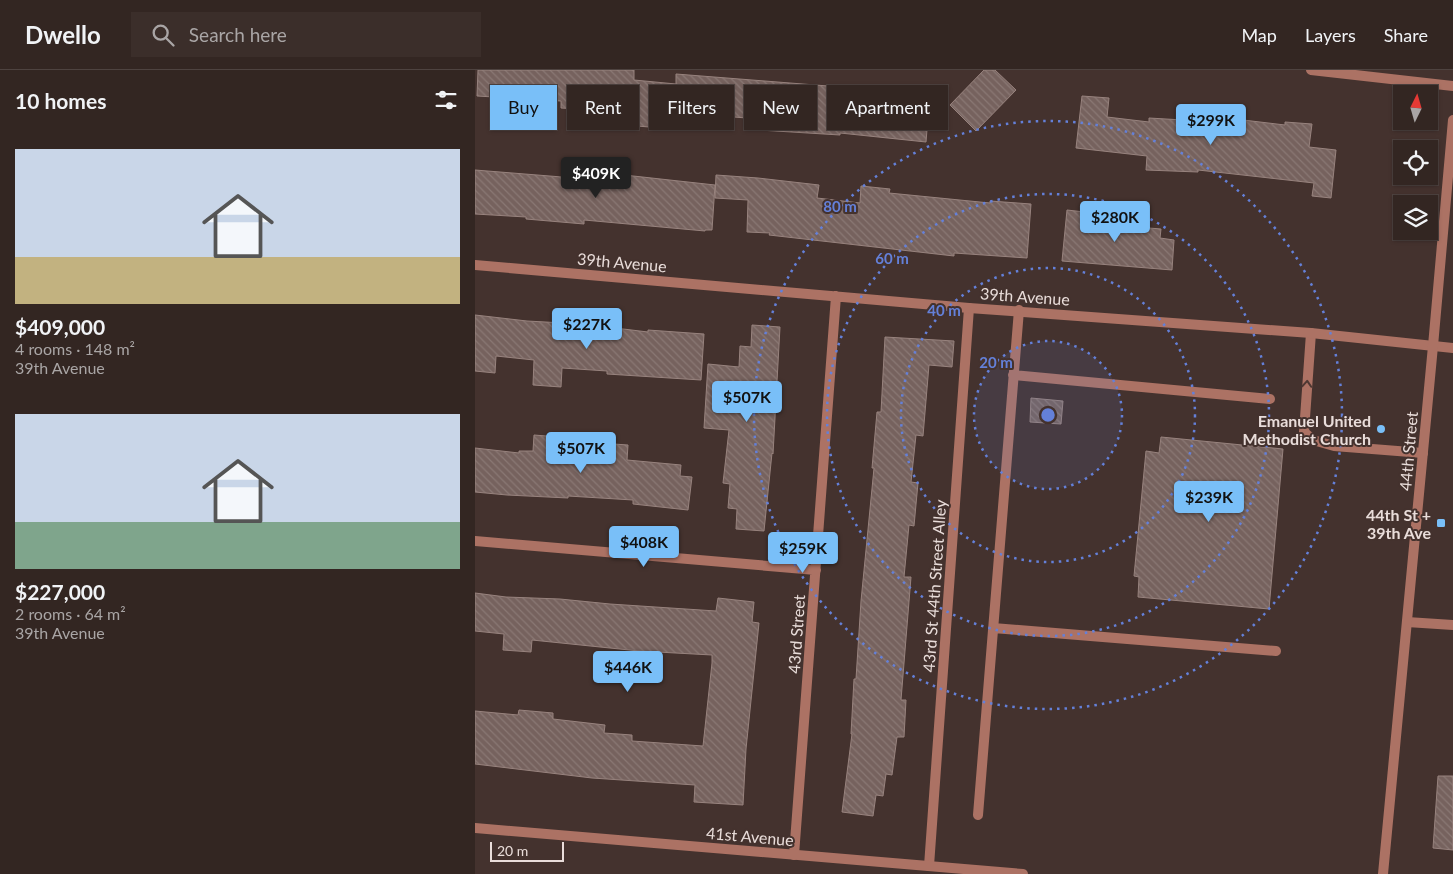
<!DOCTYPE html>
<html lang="en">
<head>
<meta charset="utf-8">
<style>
	:root { --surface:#332622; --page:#3b2e2a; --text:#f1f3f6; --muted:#a9a5a5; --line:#4e4340; --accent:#79bff8 }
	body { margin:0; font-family:Lato,sans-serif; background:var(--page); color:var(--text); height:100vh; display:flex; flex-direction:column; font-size:19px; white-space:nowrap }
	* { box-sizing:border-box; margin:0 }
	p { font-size:16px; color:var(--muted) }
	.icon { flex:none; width:28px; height:28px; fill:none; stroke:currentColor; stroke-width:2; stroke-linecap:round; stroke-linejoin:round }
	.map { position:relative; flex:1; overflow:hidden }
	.drawer { display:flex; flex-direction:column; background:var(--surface); width:475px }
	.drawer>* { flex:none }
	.banner { position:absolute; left:15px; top:15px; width:475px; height:45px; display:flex; gap:10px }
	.needle { width:32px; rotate:5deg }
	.tools { position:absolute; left:918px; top:15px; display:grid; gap:10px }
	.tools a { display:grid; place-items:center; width:45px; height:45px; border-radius:0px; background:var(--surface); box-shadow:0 1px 4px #0004,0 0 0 1px var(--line); font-size:25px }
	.scale { position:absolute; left:15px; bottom:12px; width:74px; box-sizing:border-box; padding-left:5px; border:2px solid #e9ddda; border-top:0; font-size:14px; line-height:18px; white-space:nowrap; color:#e9ddda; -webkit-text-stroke:4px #44322e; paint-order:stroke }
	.price { position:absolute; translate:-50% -42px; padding:0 11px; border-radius:5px; background:var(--accent); color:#111; font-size:16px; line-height:32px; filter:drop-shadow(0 1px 2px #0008) }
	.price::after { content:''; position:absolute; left:50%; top:30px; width:15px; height:11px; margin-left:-8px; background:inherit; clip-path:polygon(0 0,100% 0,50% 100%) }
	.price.on { background:#222; color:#fff }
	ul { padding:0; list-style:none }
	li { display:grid; align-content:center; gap:10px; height:265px; padding:0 15px }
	li span { display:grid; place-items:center; height:155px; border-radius:0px; color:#555 }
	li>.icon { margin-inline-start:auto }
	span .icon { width:90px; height:90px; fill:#fffc; stroke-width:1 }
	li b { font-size:21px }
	h2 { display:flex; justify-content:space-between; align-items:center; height:60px; padding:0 15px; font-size:21px }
	.tag { padding:0 18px; border-radius:0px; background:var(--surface); box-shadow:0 1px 4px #0004,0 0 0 1px var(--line); font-size:18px; line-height:45px }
	.tag.on { background:var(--accent); color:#111 }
	header { display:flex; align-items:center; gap:30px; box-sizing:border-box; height:70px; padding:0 25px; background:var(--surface); border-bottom:1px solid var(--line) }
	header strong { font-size:24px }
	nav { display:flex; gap:28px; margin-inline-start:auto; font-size:18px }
	.search { width:350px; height:45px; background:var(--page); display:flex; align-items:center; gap:12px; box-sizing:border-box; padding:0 18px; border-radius:0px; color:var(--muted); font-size:19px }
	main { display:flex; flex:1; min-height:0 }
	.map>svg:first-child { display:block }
	.building { fill:url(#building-back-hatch); stroke:#98837e }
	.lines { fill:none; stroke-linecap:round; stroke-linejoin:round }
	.service { stroke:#ac7264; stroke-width:10 }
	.minor { stroke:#ac7264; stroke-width:10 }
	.tertiary { stroke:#ac7264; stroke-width:10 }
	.oneway { stroke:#4e3833 }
	.ring { fill:none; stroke:#6480d9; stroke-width:2.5; stroke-dasharray:2.5 5 }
	.poi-dot { fill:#79bff8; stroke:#44322e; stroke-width:2 }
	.labels { text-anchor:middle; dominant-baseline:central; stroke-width:4; stroke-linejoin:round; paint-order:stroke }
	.street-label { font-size:16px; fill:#e9ddda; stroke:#44322e }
	.poi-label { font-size:16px; font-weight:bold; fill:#e9ddda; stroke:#44322e; text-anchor:end }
	.centre { fill:#6480d9; stroke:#44322e; stroke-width:2.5 }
	.ring-label { font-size:15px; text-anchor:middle; font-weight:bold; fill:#6480d9; stroke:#44322e; stroke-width:4; stroke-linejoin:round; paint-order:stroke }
</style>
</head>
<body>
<header>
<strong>Dwello</strong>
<div class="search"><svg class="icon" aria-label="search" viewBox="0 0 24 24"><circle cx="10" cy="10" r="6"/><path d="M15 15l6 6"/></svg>Search here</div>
<nav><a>Map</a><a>Layers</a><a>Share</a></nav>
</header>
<main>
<section class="drawer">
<h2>10 homes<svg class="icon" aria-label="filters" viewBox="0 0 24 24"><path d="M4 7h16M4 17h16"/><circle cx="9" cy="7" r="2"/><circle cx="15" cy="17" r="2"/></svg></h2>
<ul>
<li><span style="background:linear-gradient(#c9d6e8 70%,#c2b280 0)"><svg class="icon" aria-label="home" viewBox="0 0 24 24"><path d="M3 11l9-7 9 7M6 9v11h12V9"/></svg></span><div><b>$409,000</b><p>4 rooms · 148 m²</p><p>39th Avenue</p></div></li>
<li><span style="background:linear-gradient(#c9d6e8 70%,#7fa58c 0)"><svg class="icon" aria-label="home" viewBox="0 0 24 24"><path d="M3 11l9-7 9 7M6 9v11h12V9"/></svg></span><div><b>$227,000</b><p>2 rooms · 64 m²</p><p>39th Avenue</p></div></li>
</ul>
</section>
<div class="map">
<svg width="978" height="804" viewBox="0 0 978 804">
	<defs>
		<pattern id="building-back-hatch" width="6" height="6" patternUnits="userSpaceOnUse" patternTransform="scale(1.25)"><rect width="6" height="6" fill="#76625e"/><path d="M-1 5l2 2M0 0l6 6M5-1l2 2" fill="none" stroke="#8a7874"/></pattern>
	</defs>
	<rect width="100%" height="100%" fill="#44322e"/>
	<path class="building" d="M 3,0 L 159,0 L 159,10 L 201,14 L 201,4 L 391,19 L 391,28 L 454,35 L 451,72 L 365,63 L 365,65 L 284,60 L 284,49 L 234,45 L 233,53 L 188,49 L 187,58 L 149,55 L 150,42 L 86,38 L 86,31 L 2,26 Z
		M 509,0 L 520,0 L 541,20 L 501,61 L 475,35 Z
		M 607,26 L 634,28 L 632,47 L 674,52 L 674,48 L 742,52 L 743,47 L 810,55 L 810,52 L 837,54 L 834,77 L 861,80 L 856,128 L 837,126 L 839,113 L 723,100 L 723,102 L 671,100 L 672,86 L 601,78 Z
		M 0,100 L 87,107 L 88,101 L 122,105 L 122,102 L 240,115 L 237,160 L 230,160 L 230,161 L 109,150 L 109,154 L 51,149 L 51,147 L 0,144 Z
		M 241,105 L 283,108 L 344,115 L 342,128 L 385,133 L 386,116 L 415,119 L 414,123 L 515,133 L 515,131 L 556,134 L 552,188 L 479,183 L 479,186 L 294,165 L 295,163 L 272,162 L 273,130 L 240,128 Z
		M 592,140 L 627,144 L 626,148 L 663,150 L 662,157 L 686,159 L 685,168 L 699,170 L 697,200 L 587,191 Z
		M 0,245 L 52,251 L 107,254 L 173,262 L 173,260 L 229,264 L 226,310 L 132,304 L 132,301 L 87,298 L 86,317 L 58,315 L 59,290 L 21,286 L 20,303 L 0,301 Z
		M 277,255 L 305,257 L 298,384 L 297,383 L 289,461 L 261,459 L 262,439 L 253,438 L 255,414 L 248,413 L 254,360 L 229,358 L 233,294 L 264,297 L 265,276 L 276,277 Z
		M 410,267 L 479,271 L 477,297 L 454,295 L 448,366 L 441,365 L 436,412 L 443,413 L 439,456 L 434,455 L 429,507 L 436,507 L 426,630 L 431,630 L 429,667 L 422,667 L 417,705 L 411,704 L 408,726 L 401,725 L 398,746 L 367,742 L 377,664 L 376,664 L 379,609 L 381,609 L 386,531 L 399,398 L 397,398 L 402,342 L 406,342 Z
		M 556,328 L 588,331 L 586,354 L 555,352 Z
		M 59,365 L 96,368 L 96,371 L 153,375 L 152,390 L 206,395 L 205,406 L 217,407 L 213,440 L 158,434 L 158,430 L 93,426 L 93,428 L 32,425 L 0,422 L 0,378 L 44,383 L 44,381 L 58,381 Z
		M 686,367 L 808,379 L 794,539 L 663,527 L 664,507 L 659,506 L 671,381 L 684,383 Z
		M 0,523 L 31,527 L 85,529 L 135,534 L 241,541 L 243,528 L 279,532 L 277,552 L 284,553 L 271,679 L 268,735 L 219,732 L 220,715 L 117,708 L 0,694 L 0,641 L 43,645 L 44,640 L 78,643 L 78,649 L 130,655 L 129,663 L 157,665 L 157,671 L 228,676 L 237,593 L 237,585 L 164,581 L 57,570 L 56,582 L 28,580 L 29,564 L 0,561 Z
		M 963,706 L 978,706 L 978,780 L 958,778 Z"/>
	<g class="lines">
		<path class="service" d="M 836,263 L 829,362 L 838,370 L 859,376 L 948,383
			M 538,305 L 795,329
			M 518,558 L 801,581
			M 503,745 L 544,240
			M 454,796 L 494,238"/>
		<path class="minor" d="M 836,0 L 978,16
			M 0,195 L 494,238 L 836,263 L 978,278
			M 0,471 L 341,500
			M 932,552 L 978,555
			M 319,785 L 361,226"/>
		<path class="tertiary" d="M 0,758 L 548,804
			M 908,804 L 958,276 L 978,50"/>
	</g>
	<defs><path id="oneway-chevron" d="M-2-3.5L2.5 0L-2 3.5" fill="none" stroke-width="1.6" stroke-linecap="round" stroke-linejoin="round" transform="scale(1.25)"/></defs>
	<use class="oneway" href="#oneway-chevron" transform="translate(832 314) rotate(-86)"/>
	<circle cx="573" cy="345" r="74" fill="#6480d9" fill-opacity=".12"/>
	<g class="ring">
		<circle cx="573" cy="345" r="74"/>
		<circle cx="573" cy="345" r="147"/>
		<circle cx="573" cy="345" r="221"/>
		<circle cx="573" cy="345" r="294"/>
	</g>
	<g class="poi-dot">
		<circle cx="906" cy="359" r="5"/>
		<rect x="961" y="448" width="10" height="10" rx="2.5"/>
	</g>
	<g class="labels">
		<g class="street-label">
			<text transform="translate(147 192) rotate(5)">39th Avenue</text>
			<text transform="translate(550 226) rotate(4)">39th Avenue</text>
			<text transform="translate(933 381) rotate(-85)">44th Street</text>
			<text transform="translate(459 516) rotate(-86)">43rd St 44th Street Alley</text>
			<text transform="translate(321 564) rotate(-86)">43rd Street</text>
			<text transform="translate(275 766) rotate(5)">41st Avenue</text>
		</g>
		<g class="poi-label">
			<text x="896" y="350">Emanuel United<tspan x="896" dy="18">Methodist Church</tspan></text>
			<text x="956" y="444">44th St +<tspan x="956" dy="18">39th Ave</tspan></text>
		</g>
	</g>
	<circle cx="573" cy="345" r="8" class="centre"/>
	<g class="ring-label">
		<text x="365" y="142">80 m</text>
		<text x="417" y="194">60 m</text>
		<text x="469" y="246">40 m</text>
		<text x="521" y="298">20 m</text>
	</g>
</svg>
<div class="tools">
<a><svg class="needle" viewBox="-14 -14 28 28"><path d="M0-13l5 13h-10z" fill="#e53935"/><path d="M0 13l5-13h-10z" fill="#a9a5a5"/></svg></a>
<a><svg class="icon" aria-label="locate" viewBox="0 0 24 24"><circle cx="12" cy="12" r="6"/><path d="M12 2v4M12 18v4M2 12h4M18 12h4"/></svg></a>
<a><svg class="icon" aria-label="layers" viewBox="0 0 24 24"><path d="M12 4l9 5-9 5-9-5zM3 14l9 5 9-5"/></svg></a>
</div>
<div class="scale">20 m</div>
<b class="price" style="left:736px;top:76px">$299K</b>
<b class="price on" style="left:121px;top:129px">$409K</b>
<b class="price" style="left:640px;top:173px">$280K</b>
<b class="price" style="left:112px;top:280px">$227K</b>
<b class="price" style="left:272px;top:353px">$507K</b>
<b class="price" style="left:106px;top:404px">$507K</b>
<b class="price" style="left:734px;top:453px">$239K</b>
<b class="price" style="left:169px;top:498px">$408K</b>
<b class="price" style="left:328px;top:504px">$259K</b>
<b class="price" style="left:153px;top:623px">$446K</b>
<div class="banner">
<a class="tag on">Buy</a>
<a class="tag">Rent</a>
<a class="tag">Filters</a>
<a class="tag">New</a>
<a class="tag">Apartment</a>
</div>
</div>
</main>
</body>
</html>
